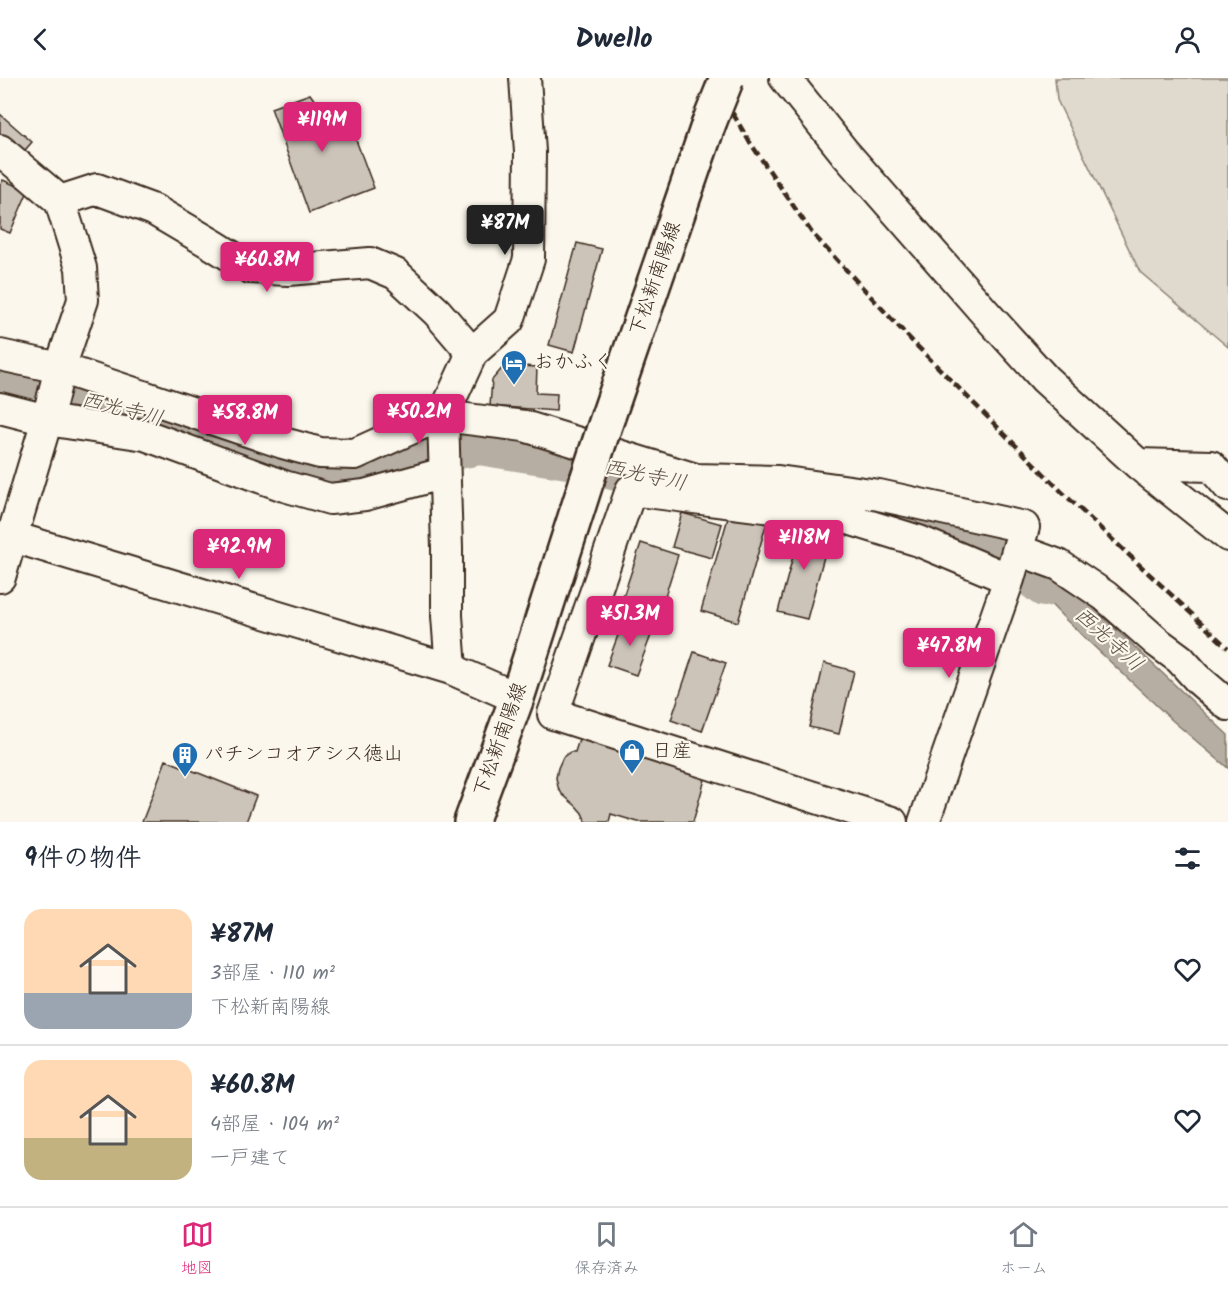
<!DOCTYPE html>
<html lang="ja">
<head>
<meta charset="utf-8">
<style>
	:root { --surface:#fff; --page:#f2f2f3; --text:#1f2937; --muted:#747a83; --line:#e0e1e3; --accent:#db2777 }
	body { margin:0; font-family:Kalam,"Klee One",sans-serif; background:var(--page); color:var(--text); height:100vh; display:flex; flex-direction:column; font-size:22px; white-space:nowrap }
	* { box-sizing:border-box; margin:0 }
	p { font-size:20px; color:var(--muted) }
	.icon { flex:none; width:33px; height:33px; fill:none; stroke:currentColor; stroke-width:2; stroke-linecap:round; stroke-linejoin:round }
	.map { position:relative; height:744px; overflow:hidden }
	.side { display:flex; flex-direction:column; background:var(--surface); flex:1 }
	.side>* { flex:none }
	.price { position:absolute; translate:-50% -51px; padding:0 14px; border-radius:6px; background:var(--accent); color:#fff; font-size:20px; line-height:39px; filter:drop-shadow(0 2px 3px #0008) }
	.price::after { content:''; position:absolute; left:50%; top:36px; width:18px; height:14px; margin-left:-9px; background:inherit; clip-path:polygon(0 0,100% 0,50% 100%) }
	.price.on { background:#222; color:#fff }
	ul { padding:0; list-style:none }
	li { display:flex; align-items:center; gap:18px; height:150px; padding:0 24px }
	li+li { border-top:2px solid var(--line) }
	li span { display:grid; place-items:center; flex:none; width:168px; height:120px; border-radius:18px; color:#555 }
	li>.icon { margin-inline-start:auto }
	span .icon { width:72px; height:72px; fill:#fffc; stroke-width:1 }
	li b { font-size:26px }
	h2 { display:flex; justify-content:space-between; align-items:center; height:72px; padding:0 24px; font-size:26px }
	header { display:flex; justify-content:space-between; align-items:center; height:78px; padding:0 24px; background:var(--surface); font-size:27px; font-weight:700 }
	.tabs { display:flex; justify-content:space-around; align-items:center; height:84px; border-top:2px solid var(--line); background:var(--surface); font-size:16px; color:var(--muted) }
	.tabs a { display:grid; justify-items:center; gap:3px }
	.tabs .on { color:var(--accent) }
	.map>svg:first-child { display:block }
	.green { fill:#dfd9ce; stroke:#8d8276; stroke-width:1.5 }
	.water { fill:#b6aea2; stroke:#85796d; stroke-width:1.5 }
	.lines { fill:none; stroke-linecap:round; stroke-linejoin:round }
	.river { stroke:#b6aea2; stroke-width:40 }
	.building { fill:#ccc4b9; stroke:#3b2a1e; stroke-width:1.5 }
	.minor-casing { stroke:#3b2a1e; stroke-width:34 }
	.major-casing { stroke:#3b2a1e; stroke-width:38 }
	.minor { stroke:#fbf7ec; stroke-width:30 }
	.major { stroke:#fbf7ec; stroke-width:33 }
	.rail { stroke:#3b2a1e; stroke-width:4.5; stroke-dasharray:9 4.5; stroke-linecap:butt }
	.major-bridge-casing { stroke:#3b2a1e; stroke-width:38; stroke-linecap:butt }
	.major-bridge { stroke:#fbf7ec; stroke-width:33 }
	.labels { text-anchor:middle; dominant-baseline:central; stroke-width:4.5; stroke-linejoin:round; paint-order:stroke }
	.street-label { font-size:20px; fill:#3b2a1e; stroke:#fbf7ec }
	.poi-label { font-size:20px; fill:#3b2a1e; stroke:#fbf7ec; text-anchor:start }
	.water-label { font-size:21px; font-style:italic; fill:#605246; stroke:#fbf7ec }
</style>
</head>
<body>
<header><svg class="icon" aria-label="back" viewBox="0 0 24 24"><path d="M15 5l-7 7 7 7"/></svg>Dwello<svg class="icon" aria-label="person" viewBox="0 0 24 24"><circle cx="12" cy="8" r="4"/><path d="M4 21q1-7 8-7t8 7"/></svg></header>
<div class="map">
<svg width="1228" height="744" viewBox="0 0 1228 744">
	<rect width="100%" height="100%" fill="#fbf7ec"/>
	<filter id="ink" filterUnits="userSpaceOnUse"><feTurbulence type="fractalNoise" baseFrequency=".0167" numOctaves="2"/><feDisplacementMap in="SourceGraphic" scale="12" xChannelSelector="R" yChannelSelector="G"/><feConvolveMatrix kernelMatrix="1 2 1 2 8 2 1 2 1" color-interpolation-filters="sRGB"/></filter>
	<g filter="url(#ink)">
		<path class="green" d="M 1055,0 L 1228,0 L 1228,269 L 1140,194 L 1057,22 Z"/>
		<path class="water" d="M 1003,477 L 1084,521 L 1228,657 L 1228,690 L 1173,643 L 1066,542 Z"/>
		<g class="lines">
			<path class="river" d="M 0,305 L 137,332 L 316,398 L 479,367 L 574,382 L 664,405 L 686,408
				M 833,425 L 915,443 L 1003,477 L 1044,509"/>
		</g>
		<path class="building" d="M 310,16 L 325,37 L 344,30 L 374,110 L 309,135 L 271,30 Z
			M 0,36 L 32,64 L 19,79 L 0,62 Z
			M 3,102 L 28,113 L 10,155 L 0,151 L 0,108 Z
			M 577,165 L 602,171 L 574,274 L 549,267 Z
			M 505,287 L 537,289 L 536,315 L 557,316 L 556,333 L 490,328 L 492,302 Z
			M 730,433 L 767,444 L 738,544 L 701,533 Z
			M 682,435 L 722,446 L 712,480 L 672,469 Z
			M 802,445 L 831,453 L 807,541 L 778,534 Z
			M 641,465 L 678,477 L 659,537 L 621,525 Z
			M 624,541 L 653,552 L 636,597 L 607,587 Z
			M 694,574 L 726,585 L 702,653 L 671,642 Z
			M 824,585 L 854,593 L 839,656 L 809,649 Z
			M 581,655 L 707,694 L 693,744 L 638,744 L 611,736 L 609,744 L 586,744 L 582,735 L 576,728 L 562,716 L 558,709 L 556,700 L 558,690 L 563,679 L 570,674 L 575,674 Z
			M 166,682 L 256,718 L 246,744 L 142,744 Z"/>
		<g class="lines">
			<g class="minor-casing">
				<path id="minor" d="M 785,0 L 845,75 L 987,237 L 1045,301 L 1138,386 L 1228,458
					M 0,72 L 60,123 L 81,190 L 83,222 L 60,290 L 47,342 L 0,499
					M 60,123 L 97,111 L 154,132 L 215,168 L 250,190 L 288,192 L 370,185 L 396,196 L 437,234 L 472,275
					M 0,277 L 60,290 L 283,365 L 320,375 L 355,376 L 419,347 L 443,338 L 524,348 L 696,401 L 778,403 L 879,417 L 1024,449 L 1009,501 L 924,744
					M 0,330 L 47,342 L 145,357 L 284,408 L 330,421 L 365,417 L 444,395
					M 1138,386 L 1211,388 L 1228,408
					M 13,459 L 451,591 L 517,620
					M 1018,472 L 1059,487 L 1105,518 L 1157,564 L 1180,581 L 1199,602 L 1228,627
					M 451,591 L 447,538 L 447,470 L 443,338 L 472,275 L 509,242 L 529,181 L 530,74 L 525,0
					M 892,744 L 553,636 L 631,412 L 842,439 L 919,463 L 1009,501"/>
			</g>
			<g class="major-casing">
				<path id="major" d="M 603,353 L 709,45
					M 471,744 L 517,620 L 587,402"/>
			</g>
			<use href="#minor" class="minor"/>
			<use href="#major" class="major"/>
			<path class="rail" d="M 712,0 L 749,63 L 812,155 L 913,264 L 1063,415 L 1228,570"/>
			<g class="major-bridge-casing">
				<path id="major-bridge" d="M 709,45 L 727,0
					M 587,402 L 603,353"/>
			</g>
			<use href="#major-bridge" class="major-bridge"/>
		</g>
	</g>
	<defs>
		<g id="hotel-pin" transform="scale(1.35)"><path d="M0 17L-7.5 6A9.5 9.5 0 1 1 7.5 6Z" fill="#1f6fb2" stroke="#fbf7ec"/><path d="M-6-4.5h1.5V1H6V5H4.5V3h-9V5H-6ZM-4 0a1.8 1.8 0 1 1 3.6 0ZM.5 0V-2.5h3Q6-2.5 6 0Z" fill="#fff"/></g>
		<g id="shop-pin" transform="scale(1.35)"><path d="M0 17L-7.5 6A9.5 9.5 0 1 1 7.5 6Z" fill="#1f6fb2" stroke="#fbf7ec"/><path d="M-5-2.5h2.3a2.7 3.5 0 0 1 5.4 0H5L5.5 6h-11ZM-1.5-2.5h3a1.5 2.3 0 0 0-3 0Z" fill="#fff"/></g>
		<g id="building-pin" transform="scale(1.35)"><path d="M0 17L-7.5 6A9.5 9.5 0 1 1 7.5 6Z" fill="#1f6fb2" stroke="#fbf7ec"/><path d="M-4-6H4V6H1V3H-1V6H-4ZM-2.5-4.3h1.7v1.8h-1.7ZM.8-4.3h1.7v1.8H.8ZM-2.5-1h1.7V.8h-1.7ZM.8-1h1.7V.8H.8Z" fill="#fff"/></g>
	</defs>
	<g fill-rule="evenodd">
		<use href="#hotel-pin" x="514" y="285"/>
		<use href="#shop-pin" x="632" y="674"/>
		<use href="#building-pin" x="185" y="677"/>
	</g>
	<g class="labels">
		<g class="street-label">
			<text transform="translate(656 201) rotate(-71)">下松新南陽線</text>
			<text transform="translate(501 662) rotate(-70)">下松新南陽線</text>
		</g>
		<g class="poi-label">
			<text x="534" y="285">おかふく</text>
			<text x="652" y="674">日産</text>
			<text x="204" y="677">パチンコオアシス徳山</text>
		</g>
		<g class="water-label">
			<text transform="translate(122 332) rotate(14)">西光寺川</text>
			<text transform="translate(645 398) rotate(12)">西光寺川</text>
			<text transform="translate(1108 562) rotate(42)">西光寺川</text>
		</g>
	</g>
</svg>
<b class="price" style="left:322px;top:75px">¥119M</b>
<b class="price on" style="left:505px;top:178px">¥87M</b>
<b class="price" style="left:267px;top:215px">¥60.8M</b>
<b class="price" style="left:419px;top:367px">¥50.2M</b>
<b class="price" style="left:245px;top:368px">¥58.8M</b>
<b class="price" style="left:804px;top:493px">¥118M</b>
<b class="price" style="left:239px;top:502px">¥92.9M</b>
<b class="price" style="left:630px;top:569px">¥51.3M</b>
<b class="price" style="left:949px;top:601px">¥47.8M</b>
</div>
<section class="side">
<h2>9件の物件<svg class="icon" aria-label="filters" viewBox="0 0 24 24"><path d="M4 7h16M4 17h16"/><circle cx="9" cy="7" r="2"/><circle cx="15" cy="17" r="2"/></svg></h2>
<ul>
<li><span style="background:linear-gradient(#ffd9b3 70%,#9aa5b1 0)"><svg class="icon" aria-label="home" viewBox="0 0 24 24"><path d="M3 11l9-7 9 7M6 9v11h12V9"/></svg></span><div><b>¥87M</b><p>3部屋 · 110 m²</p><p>下松新南陽線</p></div><svg class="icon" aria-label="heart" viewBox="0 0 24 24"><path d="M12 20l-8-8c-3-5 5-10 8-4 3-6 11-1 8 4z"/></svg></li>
<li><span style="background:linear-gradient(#ffd9b3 65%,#c2b280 0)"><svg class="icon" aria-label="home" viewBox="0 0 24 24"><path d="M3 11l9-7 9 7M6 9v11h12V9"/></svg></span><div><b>¥60.8M</b><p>4部屋 · 104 m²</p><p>一戸建て</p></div><svg class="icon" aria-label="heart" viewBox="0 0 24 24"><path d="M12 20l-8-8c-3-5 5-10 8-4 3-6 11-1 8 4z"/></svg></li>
</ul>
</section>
<nav class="tabs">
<a class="on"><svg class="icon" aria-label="map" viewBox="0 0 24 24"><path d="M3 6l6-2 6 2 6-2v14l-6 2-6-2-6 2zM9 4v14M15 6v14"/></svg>地図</a>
<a><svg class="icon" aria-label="saved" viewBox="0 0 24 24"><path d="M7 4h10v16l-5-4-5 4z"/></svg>保存済み</a>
<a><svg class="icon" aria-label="home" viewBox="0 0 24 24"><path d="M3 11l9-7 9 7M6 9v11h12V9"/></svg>ホーム</a>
</nav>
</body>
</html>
